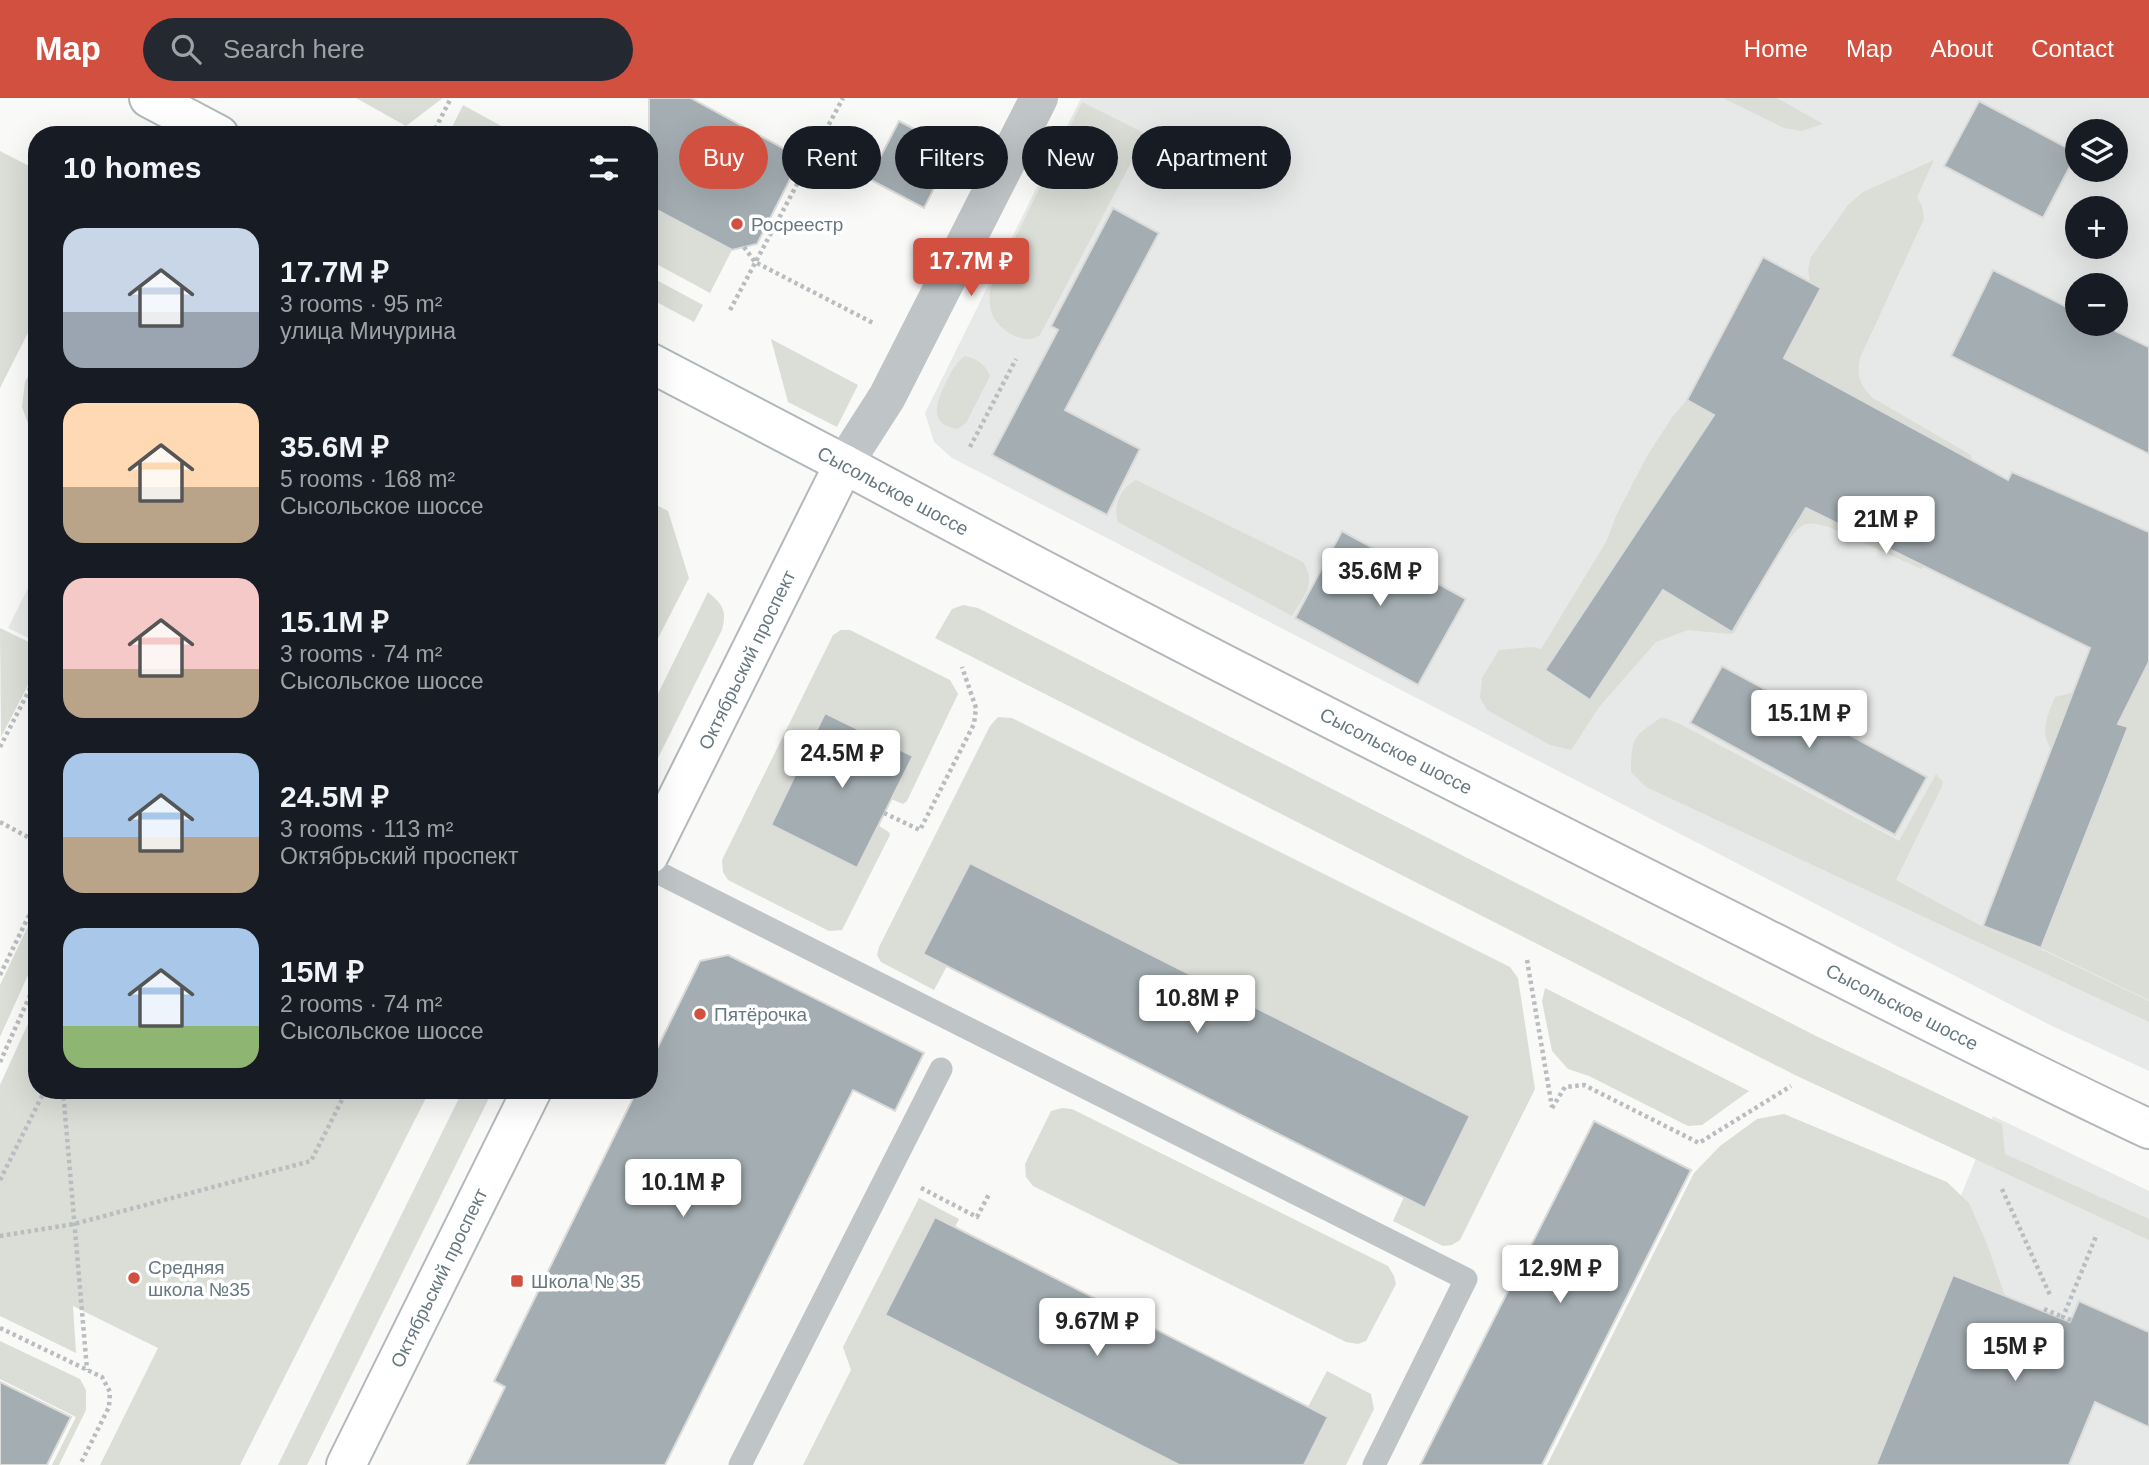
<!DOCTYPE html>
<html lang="en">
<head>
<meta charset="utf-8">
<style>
	:root { --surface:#171b24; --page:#242831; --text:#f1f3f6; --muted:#9ea1a6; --accent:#d2503f }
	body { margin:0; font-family:Arial,sans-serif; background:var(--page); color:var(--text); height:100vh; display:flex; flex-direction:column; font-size:26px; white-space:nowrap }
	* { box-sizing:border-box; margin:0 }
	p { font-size:23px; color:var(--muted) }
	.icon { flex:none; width:38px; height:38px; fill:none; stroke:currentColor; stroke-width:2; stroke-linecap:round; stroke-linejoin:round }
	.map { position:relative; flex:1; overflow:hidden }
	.sheet { position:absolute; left:28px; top:28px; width:630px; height:973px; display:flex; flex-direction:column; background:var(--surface); border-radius:28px; box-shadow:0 7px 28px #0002 }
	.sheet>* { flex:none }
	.hud { position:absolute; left:679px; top:28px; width:665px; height:63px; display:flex; gap:14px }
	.fabs { position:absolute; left:2065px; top:21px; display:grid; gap:14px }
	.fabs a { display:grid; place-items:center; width:63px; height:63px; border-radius:50%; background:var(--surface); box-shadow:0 7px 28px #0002; font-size:35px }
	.price { position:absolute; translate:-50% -60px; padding:0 16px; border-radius:7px; background:#fff; color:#222; font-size:23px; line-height:46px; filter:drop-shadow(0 2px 4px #0008) }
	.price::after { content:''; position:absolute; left:50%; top:42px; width:21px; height:16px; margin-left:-10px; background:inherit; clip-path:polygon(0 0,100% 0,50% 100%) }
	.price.active { background:var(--accent); color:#fff }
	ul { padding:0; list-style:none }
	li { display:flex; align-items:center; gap:21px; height:175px; padding:0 35px }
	li span { display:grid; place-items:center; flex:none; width:196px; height:140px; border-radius:21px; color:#555 }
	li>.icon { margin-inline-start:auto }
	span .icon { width:84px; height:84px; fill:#fffc; stroke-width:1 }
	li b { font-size:30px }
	h2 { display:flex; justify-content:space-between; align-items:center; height:84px; padding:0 35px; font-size:30px }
	.tag { padding:0 24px; border-radius:32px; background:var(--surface); box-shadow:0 7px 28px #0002; font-size:24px; line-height:63px }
	.tag.active { background:var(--accent); color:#fff }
	header { display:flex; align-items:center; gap:42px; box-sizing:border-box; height:98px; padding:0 35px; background:var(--accent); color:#fff }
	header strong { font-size:33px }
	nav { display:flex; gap:38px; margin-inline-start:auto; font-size:24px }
	.search { width:490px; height:63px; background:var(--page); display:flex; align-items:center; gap:18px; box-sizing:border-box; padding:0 24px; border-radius:38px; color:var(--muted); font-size:26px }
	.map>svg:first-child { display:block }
	.built { fill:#e7e9e8; fill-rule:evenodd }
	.green { fill:#daded7 }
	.building { fill:#a4aeb2; stroke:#dbdbda; stroke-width:2 }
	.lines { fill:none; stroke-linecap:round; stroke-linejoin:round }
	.secondary-casing { stroke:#b1b8bb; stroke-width:42 }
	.primary-casing { stroke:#b3b8bb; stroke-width:42 }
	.path { stroke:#b9bdbf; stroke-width:4.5; stroke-dasharray:3.5 3.5; stroke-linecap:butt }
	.lane { stroke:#bfc4c6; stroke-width:23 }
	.street { stroke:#bfc4c6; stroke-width:38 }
	.secondary { stroke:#fff; stroke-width:38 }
	.primary { stroke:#fff; stroke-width:38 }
	.poi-dot { fill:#d2503f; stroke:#fff; stroke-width:2.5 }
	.labels { text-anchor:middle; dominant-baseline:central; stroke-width:7; stroke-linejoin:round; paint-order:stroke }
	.poi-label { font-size:19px; fill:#67787f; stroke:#fff; text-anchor:start }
	.street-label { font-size:19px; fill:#67787f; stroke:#fff }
</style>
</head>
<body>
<header>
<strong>Map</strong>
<div class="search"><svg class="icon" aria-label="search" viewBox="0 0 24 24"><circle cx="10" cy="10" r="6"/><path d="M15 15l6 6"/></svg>Search here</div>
<nav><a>Home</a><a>Map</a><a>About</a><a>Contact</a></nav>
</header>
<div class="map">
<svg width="2149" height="1367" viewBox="0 0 2149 1367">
	<rect width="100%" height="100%" fill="#f9f9f8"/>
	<path class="built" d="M 1081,0 L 2149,0 L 2149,973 L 2050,927 L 952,360 L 934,344 L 925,315 ZM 2077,33 L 2116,33 L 2116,72 L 2077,72 ZM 2077,110 L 2116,110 L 2116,149 L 2077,149 ZM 2077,187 L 2116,187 L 2116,226 L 2077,226 Z
		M 37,472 L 37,544 L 8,530 Z
		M 1993,1018 L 2149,1093 L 2149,1367 L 1853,1367 Z"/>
	<path class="green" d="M 356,0 L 443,0 L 406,28 Z
		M 1723,0 L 1777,0 L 1823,26 L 1802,33 L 1784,30 Z
		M 1082,4 L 1146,36 L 1040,237 C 1025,248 1001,234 993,218 C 989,209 989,201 990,191 Z
		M 463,7 L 518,37 L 448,37 Z
		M 0,53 L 37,72 L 37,217 L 0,290 Z
		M 1934,62 L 1917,99 L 1922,108 L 1924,121 L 1860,260 C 1856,279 1860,287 1873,300 L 1971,357 L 1973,366 L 1924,468 L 1921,471 L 1829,429 C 1820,427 1810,423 1802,428 C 1786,436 1745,515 1734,535 L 1729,536 L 1688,532 L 1656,544 L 1600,608 L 1571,652 L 1550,647 L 1487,612 L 1480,600 L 1482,580 L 1499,552 L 1533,549 L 1541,551 L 1606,444 L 1616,418 L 1647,358 L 1673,318 L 1687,302 L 1744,333 L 1810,184 L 1808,171 L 1811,159 L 1848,107 L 1863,94 Z
		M 649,108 L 732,152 L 710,195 L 649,162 Z
		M 649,178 L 703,207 L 694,224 L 649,200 Z
		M 771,241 L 858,287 L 837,329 L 788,304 Z
		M 965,258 C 978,261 985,266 990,278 L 966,325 L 957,331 C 928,326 936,305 946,284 C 952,273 955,265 965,258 Z
		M 37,261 L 37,350 L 22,309 L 25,284 Z
		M 1136,382 L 1303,464 C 1317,486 1304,498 1292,518 L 1118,424 C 1113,407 1120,390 1136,382 Z
		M 649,403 L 668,413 L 689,480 L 649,558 Z
		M 708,494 C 723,507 727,512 722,532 L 649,678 L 649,614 Z
		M 963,507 L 978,510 L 1816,938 L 2002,1026 L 2005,1056 L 2149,1121 L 2149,1142 L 1795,977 L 935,540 L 952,511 Z
		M 0,530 L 37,548 L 37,570 L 1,639 Z
		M 841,532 L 850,532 L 950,582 L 958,596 L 907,703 L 903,706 L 891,701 L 879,728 L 889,734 L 890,737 L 842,832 L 829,833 L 728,782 L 723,774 L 722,762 L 833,537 Z
		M 2149,564 L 2149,902 L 2041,850 L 2127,630 L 2068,607 L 2051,651 C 2039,635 2048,616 2055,599 L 2143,576 Z
		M 998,619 L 1012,620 L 1510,869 L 1518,880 L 1535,991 L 1460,1142 L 1452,1147 L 1443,1148 L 1393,1123 L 1404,1099 L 1425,1109 L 1470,1018 L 970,765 L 924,856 L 947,868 L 934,892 L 881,864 L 877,857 L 879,849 L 990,628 Z
		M 1662,619 L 1680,626 L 1899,743 L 1936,676 L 1943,684 L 1942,688 L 1896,782 L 1985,830 L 2040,851 L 2149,903 L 2149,924 L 1646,689 L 1631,674 C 1631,639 1634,638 1662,619 Z
		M 37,809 L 37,857 L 0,939 L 0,887 Z
		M 1545,890 L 1749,993 L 1702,1027 L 1688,1028 L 1589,978 L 1568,971 L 1552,953 L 1542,903 Z
		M 37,906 L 37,992 L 430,992 L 240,1367 L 100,1367 L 158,1250 L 73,1208 L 76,1255 L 0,1218 L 0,987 Z
		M 463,992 L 493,992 L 307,1367 L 278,1367 Z
		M 1062,1010 L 1072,1011 L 1388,1168 L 1394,1178 L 1396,1186 L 1366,1243 L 1358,1246 L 1346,1244 L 1033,1088 L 1026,1079 L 1025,1066 L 1051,1013 Z
		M 1784,1016 L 1947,1084 L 1969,1105 L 1987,1146 L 2005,1198 L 1953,1177 L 1876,1367 L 1547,1367 L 1694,1075 L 1720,1048 L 1757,1021 Z
		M 919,1100 L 959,1121 L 955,1129 L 885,1217 L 1179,1367 L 803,1367 L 851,1272 L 843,1249 Z
		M 0,1243 L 80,1281 L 86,1292 L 86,1312 L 59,1367 L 52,1367 L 76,1319 L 0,1281 Z
		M 1327,1273 L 1371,1296 L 1374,1311 L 1346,1367 L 1304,1367 L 1328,1320 L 1308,1309 Z"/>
	<path class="building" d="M 649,0 L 691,0 L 801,60 L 757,146 L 732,152 L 649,108 Z
		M 1979,3 L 2077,55 L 2043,120 L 1944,68 Z
		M 899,23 L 954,52 L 924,110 L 869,81 Z
		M 1113,110 L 1159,135 L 1065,312 L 1140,351 L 1107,417 L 992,357 L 1058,232 L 1051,228 Z
		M 1763,159 L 1821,190 L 1784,260 L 2008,382 L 2012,374 L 2149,434 L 2149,564 L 2118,626 L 2128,629 L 2041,850 L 1983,828 L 2090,550 L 1806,410 L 1732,534 L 1663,492 L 1590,602 L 1545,572 L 1714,317 L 1687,302 Z
		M 1993,172 L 2077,214 L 2077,226 L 2101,226 L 2149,249 L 2149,356 L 1951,258 Z
		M 1342,433 L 1466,501 L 1418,587 L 1295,520 Z
		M 1722,568 L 1927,679 L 1895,737 L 1690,625 Z
		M 825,615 L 913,658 L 857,770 L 771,727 Z
		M 970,765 L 1470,1018 L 1425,1110 L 923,856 Z
		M 728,857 L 924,955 L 895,1013 L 853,992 L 665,1367 L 467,1367 L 505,1289 L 494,1283 L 637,992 L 649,992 L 649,967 L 700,863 Z
		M 1594,1023 L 1691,1072 L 1542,1367 L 1420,1367 Z
		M 935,1119 L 1328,1319 L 1304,1367 L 1179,1367 L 885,1217 Z
		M 1953,1177 L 2070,1224 L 2079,1203 L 2149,1234 L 2149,1329 L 2095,1304 L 2069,1367 L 1876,1367 Z
		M 0,1284 L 71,1319 L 47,1367 L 0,1367 Z"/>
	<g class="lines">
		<g class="secondary-casing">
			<path id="secondary" d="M 149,0 L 219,37
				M 649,264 L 844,366"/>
		</g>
		<g class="primary-casing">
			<path id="primary" d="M 649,757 L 844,366 C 1120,515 1401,657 1681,798 C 1837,876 1991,957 2149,1031
				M 346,1367 L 532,992"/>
		</g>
		<path class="path" d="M 432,37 L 451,0
			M 744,149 L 755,164 L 875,226
			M 730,212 L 843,0
			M 970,349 L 1016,261
			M 0,649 L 37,577
			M 884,715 L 920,732 L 974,626 L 976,610 L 962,569
			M 0,724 L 37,744
			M 1527,862 L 1552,1009
			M 0,877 L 37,801
			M 0,964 L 37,882
			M 63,992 L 87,1272
			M 1552,1010 L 1565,989 L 1584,987 L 1699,1045 L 1791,988
			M 0,1082 L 45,992
			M 921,1090 L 977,1119 L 989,1096
			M 2002,1091 L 2050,1197
			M 0,1138 L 74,1126 L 311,1063 L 347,992
			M 2044,1211 L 2063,1219
			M 2071,1222 L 2063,1219 L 2097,1136
			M 0,1230 L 102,1279 L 110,1294 L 109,1309 L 80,1367"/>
		<path class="lane" d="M 649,770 L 1466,1181 L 1374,1367
			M 740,1367 L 941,971"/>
		<path class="street" d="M 844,366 L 887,299 L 1039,0"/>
		<use href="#secondary" class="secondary"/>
		<use href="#primary" class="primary"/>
	</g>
	<g class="poi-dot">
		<circle cx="737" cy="126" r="7"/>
		<circle cx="700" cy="916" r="7"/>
		<circle cx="134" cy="1180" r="7"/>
		<rect x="510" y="1176" width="14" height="14" rx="3.5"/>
	</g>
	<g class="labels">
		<g class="poi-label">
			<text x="751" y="126">Росреестр</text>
			<text x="714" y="916">Пятёрочка</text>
			<text x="148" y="1169">Средняя<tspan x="148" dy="22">школа №35</tspan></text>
			<text x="531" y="1183">Школа № 35</text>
		</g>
		<g class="street-label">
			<text transform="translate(893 393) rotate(28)">Сысольское шоссе</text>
			<text transform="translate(747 562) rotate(-64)">Октябрьский проспект</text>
			<text transform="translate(1396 653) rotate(27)">Сысольское шоссе</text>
			<text transform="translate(1902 909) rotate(27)">Сысольское шоссе</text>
			<text transform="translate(439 1180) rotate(-64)">Октябрьский проспект</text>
		</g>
	</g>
</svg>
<div class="fabs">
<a><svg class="icon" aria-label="layers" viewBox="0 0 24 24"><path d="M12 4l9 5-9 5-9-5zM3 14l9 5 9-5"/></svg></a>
<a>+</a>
<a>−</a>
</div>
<b class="price active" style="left:971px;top:200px">17.7M ₽</b>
<b class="price" style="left:1886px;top:458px">21M ₽</b>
<b class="price" style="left:1380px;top:510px">35.6M ₽</b>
<b class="price" style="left:1809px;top:652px">15.1M ₽</b>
<b class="price" style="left:842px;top:692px">24.5M ₽</b>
<b class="price" style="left:1197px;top:937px">10.8M ₽</b>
<b class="price" style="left:683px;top:1121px">10.1M ₽</b>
<b class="price" style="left:1560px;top:1207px">12.9M ₽</b>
<b class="price" style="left:1097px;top:1260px">9.67M ₽</b>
<b class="price" style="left:2015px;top:1285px">15M ₽</b>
<div class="hud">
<a class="tag active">Buy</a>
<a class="tag">Rent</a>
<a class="tag">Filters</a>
<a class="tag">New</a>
<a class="tag">Apartment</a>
</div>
<section class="sheet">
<h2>10 homes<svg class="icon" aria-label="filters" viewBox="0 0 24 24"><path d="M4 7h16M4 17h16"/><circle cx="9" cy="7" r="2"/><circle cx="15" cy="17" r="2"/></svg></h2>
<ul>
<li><span style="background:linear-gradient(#c9d6e8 60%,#9aa5b1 0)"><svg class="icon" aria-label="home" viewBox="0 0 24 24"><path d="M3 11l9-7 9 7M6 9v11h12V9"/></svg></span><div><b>17.7M ₽</b><p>3 rooms · 95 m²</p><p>улица Мичурина</p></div></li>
<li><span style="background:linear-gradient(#ffd9b3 60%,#b9a48a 0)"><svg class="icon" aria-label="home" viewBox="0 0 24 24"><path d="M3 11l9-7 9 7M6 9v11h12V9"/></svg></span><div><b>35.6M ₽</b><p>5 rooms · 168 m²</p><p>Сысольское шоссе</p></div></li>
<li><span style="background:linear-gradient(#f6c9c9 65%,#b9a48a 0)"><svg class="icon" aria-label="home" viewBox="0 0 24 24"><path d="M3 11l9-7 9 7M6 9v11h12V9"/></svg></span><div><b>15.1M ₽</b><p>3 rooms · 74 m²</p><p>Сысольское шоссе</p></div></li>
<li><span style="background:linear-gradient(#a9c7e8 60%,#b9a48a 0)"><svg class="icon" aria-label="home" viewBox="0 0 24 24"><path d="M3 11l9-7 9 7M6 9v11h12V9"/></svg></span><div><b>24.5M ₽</b><p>3 rooms · 113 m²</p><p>Октябрьский проспект</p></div></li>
<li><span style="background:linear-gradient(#a9c7e8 70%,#8fb573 0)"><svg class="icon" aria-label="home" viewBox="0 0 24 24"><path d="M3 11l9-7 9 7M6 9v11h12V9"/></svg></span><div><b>15M ₽</b><p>2 rooms · 74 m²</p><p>Сысольское шоссе</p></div></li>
</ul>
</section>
</div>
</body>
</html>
